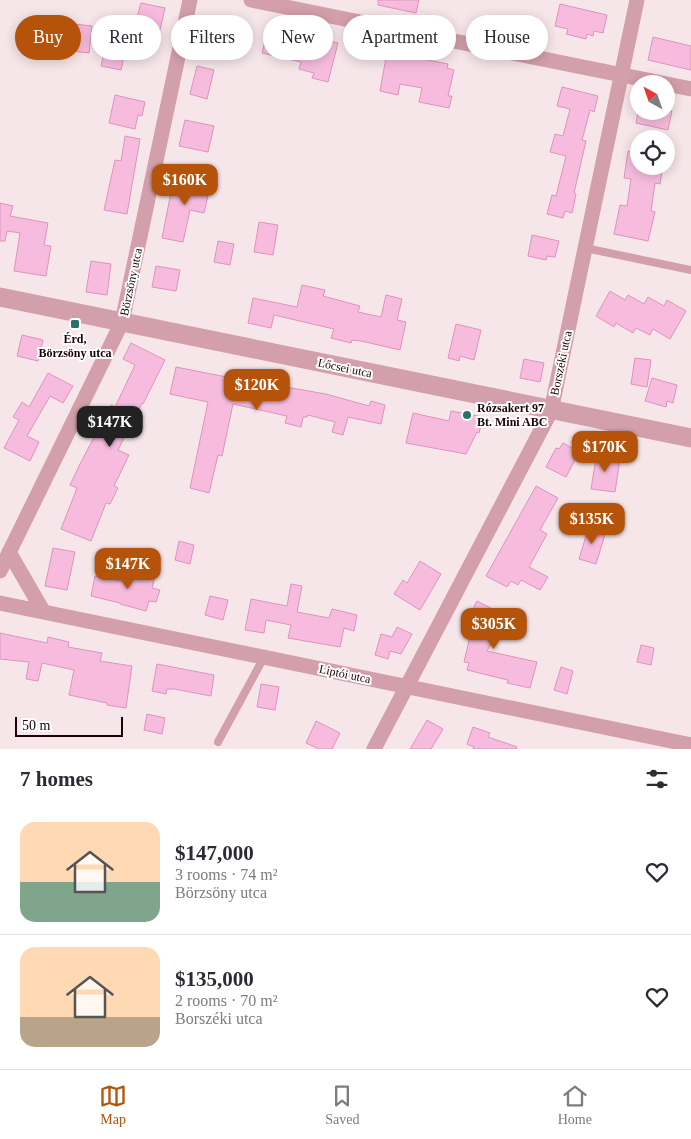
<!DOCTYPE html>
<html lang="en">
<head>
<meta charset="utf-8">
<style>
	:root { --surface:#fff; --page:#f2f2f3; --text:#2b2b33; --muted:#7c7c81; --line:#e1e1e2; --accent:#b45309 }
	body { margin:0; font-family:Georgia,serif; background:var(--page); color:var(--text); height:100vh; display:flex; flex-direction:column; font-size:19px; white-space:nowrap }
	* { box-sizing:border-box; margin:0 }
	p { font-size:16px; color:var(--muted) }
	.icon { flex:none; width:28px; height:28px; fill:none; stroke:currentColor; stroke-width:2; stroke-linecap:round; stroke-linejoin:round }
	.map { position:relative; height:749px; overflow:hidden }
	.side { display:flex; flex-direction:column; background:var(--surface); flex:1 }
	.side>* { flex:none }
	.banner { position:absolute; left:15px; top:15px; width:661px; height:45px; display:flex; gap:10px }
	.needle { width:32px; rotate:320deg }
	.controls { position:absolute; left:630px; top:75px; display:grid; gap:10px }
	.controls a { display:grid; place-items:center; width:45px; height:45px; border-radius:50%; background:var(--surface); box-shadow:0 2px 12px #0003; font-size:25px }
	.scale { position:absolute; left:15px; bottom:12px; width:108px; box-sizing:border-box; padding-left:5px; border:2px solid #1b0209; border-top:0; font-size:14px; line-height:18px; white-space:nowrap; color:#1b0209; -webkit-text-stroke:4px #fff; paint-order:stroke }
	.price { position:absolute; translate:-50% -42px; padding:0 11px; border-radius:10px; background:var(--accent); color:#fff; font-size:16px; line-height:32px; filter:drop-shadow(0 1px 2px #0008) }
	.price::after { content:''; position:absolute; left:50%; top:30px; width:15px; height:11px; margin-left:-8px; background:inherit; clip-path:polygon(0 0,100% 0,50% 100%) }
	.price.on { background:#222; color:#fff }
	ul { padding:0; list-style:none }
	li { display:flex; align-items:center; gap:15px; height:125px; padding:0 20px }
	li+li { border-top:1px solid var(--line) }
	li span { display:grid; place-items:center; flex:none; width:140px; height:100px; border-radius:15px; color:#555 }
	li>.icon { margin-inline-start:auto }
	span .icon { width:60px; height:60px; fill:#fffc; stroke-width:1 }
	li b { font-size:21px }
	h2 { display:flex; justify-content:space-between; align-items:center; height:60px; padding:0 20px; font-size:21px }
	.tag { padding:0 18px; border-radius:22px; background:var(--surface); box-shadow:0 2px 12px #0003; font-size:18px; line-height:45px }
	.tag.on { background:var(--accent); color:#fff }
	.menu { display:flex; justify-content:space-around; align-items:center; height:70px; border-top:1px solid var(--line); background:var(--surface); font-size:14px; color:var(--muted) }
	.menu a { display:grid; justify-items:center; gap:2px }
	.menu .on { color:var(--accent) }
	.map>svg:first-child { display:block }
	.building { fill:#f7bcdd; stroke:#db94bd }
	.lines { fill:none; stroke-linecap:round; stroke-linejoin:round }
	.service { stroke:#d39faa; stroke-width:8 }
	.minor { stroke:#d39faa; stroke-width:15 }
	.tertiary { stroke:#d39faa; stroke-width:19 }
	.poi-dot { fill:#2a7269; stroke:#fff; stroke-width:2 }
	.labels { text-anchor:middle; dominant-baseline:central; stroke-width:4; stroke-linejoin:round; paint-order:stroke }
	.street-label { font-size:12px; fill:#1b0209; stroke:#fff }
	.poi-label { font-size:12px; font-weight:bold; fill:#1b0209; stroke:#fff }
</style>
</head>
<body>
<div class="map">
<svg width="691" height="749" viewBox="0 0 691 749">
	<rect width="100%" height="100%" fill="#f7e6e9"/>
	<path class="building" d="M 378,0 L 419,0 L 416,13 L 378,5 Z
		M 141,3 L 165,8 L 160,30 L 135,25 Z
		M 560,4 L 607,15 L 603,33 L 594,31 L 593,36 L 587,34 L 586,39 L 566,34 L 568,29 L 555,26 Z
		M 207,17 L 246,25 L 240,53 L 220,49 L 223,37 L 204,33 Z
		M 66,23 L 92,26 L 89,53 L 63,50 Z
		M 268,29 L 306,38 L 307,35 L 338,43 L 328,82 L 312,78 L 314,73 L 299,69 L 301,62 L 262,53 Z
		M 23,36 L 38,37 L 37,51 L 22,51 Z
		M 653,37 L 691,46 L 691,70 L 648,60 Z
		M 105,48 L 125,52 L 121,70 L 101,66 Z
		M 387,52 L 448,64 L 447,68 L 454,70 L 448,96 L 452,96 L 449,108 L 419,102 L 422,88 L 400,84 L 398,95 L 380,91 Z
		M 197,66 L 214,70 L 207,99 L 190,94 Z
		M 562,87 L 598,96 L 594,112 L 590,110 L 582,140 L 586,141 L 574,193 L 576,194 L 572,213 L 565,211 L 563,218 L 547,214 L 552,195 L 556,196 L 566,156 L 550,152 L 555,134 L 563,136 L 570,109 L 557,106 Z
		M 115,95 L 145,102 L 142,116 L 138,115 L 135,129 L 109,123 Z
		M 638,111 L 672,111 L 668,130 L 636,123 Z
		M 185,120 L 214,126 L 208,152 L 179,146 Z
		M 125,136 L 140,139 L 127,214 L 104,210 L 115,160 L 121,161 Z
		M 628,151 L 639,153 L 639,166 L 658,166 L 657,170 L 662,171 L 660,184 L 655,183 L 651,211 L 655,212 L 648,241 L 614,234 L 620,205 L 627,206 L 631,179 L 624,178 Z
		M 199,176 L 212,178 L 204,213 L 190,210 L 183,242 L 162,238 L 173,182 L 184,185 L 185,179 L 198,182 Z
		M 0,203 L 13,206 L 10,216 L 48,223 L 44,245 L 51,246 L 46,276 L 14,271 L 20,233 L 7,231 L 5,241 L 0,241 Z
		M 259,222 L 278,225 L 273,255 L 254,252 Z
		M 532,235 L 559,241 L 555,257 L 547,256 L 546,260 L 528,256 Z
		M 218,241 L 234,244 L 230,265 L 214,262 Z
		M 91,261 L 111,264 L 107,295 L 86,292 Z
		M 156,266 L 180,270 L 176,291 L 152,287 Z
		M 302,285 L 325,290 L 323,296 L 360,306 L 358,312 L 381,317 L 386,295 L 402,299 L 397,320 L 406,322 L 400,350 L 361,341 L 352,340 L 351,343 L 331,338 L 334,329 L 274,315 L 271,328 L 248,323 L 253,298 L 297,307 Z
		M 610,291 L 625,300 L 628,295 L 644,304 L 648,297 L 664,306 L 667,300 L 686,311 L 670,339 L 653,329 L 650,335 L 636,328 L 633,333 L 616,323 L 614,327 L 596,316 Z
		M 456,324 L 481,330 L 474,360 L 460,356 L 459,361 L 448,358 Z
		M 22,335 L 43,340 L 38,361 L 17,356 Z
		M 131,343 L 165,360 L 143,404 L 142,403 L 118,450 L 129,455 L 114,486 L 118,488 L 110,504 L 106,503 L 91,541 L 61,529 L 77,488 L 70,485 L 80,464 L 111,405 L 115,407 L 135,365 L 123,359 Z
		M 635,358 L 651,360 L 647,387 L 631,384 Z
		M 524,359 L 544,363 L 540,382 L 520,378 Z
		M 176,367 L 257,383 L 258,377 L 281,383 L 280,386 L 326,394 L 369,406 L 371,401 L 385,405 L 381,424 L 348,417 L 343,435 L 332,432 L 335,422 L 308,415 L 307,417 L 303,417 L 301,427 L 285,423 L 287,416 L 233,404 L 222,456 L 218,455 L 209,493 L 190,488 L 208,402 L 170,394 Z
		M 48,373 L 73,386 L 63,403 L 50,396 L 27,436 L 39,442 L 30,461 L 4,448 L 19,420 L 13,417 L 22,402 L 29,407 Z
		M 652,378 L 677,385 L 673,403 L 667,401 L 666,407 L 645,401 Z
		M 451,411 L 483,417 L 479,433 L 477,432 L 466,454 L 406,443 L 413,413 L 449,421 Z
		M 563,443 L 579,452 L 566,477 L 546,467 L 556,448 L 559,449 Z
		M 597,452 L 611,454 L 611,458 L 620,459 L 615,492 L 591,489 Z
		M 536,486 L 558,498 L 540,530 L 547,534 L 529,567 L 548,577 L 540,590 L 521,580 L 518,585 L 511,581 L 507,587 L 486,576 Z
		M 589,526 L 606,531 L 596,564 L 579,559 Z
		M 179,541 L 194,545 L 190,564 L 175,560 Z
		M 53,548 L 75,552 L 67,590 L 45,586 Z
		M 420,561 L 441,574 L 420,610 L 394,594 L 403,580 L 407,583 Z
		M 129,569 L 155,576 L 152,588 L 160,590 L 156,602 L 149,601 L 146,611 L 120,604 L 120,603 L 91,596 L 95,576 L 126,582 Z
		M 291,584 L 302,586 L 297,612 L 329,618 L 332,609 L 357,615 L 354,631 L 344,628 L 340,647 L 288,638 L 291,625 L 266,620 L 264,633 L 245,630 L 251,599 L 287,606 Z
		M 210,596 L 228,600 L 223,620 L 205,615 Z
		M 477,601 L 506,616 L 487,651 L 537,662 L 530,688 L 507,683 L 508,680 L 467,670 L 469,663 L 464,662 L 472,628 L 465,624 Z
		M 397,627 L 412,634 L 401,654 L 390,651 L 388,659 L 375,655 L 381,634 L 392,637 Z
		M 0,633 L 47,643 L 48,637 L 69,642 L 68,647 L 102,653 L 100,661 L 132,666 L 126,708 L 107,705 L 107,703 L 69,695 L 74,670 L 42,663 L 38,681 L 26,679 L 29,662 L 0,659 Z
		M 641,645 L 654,648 L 651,665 L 637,662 Z
		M 157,664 L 214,675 L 211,696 L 174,689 L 167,689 L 166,694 L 152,691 Z
		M 561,667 L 573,671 L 567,694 L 554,690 Z
		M 261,684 L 279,687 L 275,710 L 257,707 Z
		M 147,714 L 165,718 L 162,734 L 144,730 Z
		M 427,720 L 443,729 L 431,749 L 410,749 Z
		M 316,721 L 340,733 L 332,749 L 319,749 L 306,743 Z
		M 473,727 L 490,733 L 488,737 L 517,747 L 516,749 L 473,749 L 474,747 L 467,744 Z"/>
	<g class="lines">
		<path class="service" d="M 585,248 L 691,270
			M 218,742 L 264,657"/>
		<path class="minor" d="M 251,0 L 691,89
			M 9,552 L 43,611
			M 0,571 L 122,322 L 190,0
			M 0,603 L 691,745
			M 374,749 L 551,411 L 637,0"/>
		<path class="tertiary" d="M 0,297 L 691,438"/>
	</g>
	<g class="poi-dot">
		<rect x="70" y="319" width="10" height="10" rx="2.5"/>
		<circle cx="467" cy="415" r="5"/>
	</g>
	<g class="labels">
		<g class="street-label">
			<text transform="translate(131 282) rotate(-78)">Börzsöny utca</text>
			<text transform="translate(561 363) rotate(-78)">Borszéki utca</text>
			<text transform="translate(345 368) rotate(12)">Lőcsei utca</text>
			<text transform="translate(345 674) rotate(12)">Liptói utca</text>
		</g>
		<g class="poi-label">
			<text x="75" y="339">Érd,<tspan x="75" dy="14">Börzsöny utca</tspan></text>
			<text x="477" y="408" text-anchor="start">Rózsakert 97<tspan x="477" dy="14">Bt. Mini ABC</tspan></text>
		</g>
	</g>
</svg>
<div class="controls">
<a><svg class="needle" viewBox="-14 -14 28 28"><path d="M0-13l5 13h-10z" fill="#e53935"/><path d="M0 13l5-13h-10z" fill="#7c7c81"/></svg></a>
<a><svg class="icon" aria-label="locate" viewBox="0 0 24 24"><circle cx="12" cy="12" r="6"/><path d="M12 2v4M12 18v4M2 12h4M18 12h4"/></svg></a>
</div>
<div class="scale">50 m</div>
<b class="price" style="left:185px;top:206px">$160K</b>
<b class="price" style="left:257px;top:411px">$120K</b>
<b class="price on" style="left:110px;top:448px">$147K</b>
<b class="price" style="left:605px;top:473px">$170K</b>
<b class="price" style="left:592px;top:545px">$135K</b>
<b class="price" style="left:128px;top:590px">$147K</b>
<b class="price" style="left:494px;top:650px">$305K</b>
<div class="banner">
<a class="tag on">Buy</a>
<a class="tag">Rent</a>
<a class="tag">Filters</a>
<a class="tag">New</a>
<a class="tag">Apartment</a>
<a class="tag">House</a>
</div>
</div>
<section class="side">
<h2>7 homes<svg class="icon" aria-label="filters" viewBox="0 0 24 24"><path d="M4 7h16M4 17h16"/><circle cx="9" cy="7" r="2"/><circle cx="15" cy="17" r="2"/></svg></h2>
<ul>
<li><span style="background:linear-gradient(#ffd9b3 60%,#7fa58c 0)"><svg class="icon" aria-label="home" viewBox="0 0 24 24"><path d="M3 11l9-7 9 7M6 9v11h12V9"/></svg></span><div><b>$147,000</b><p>3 rooms · 74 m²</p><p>Börzsöny utca</p></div><svg class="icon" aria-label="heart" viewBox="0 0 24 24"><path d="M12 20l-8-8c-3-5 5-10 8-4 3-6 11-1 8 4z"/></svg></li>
<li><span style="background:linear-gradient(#ffd9b3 70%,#b9a48a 0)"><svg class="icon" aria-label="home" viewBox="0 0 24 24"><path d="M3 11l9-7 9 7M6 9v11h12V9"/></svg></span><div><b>$135,000</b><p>2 rooms · 70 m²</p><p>Borszéki utca</p></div><svg class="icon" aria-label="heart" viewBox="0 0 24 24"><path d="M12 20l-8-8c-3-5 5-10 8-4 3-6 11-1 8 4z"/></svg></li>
</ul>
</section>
<nav class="menu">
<a class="on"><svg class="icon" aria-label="map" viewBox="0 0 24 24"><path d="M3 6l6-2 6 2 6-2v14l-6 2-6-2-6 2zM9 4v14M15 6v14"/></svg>Map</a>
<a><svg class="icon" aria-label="saved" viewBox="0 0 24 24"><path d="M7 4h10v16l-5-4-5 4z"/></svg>Saved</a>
<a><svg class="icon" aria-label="home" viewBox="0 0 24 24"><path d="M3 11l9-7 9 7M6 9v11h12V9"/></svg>Home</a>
</nav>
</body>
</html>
